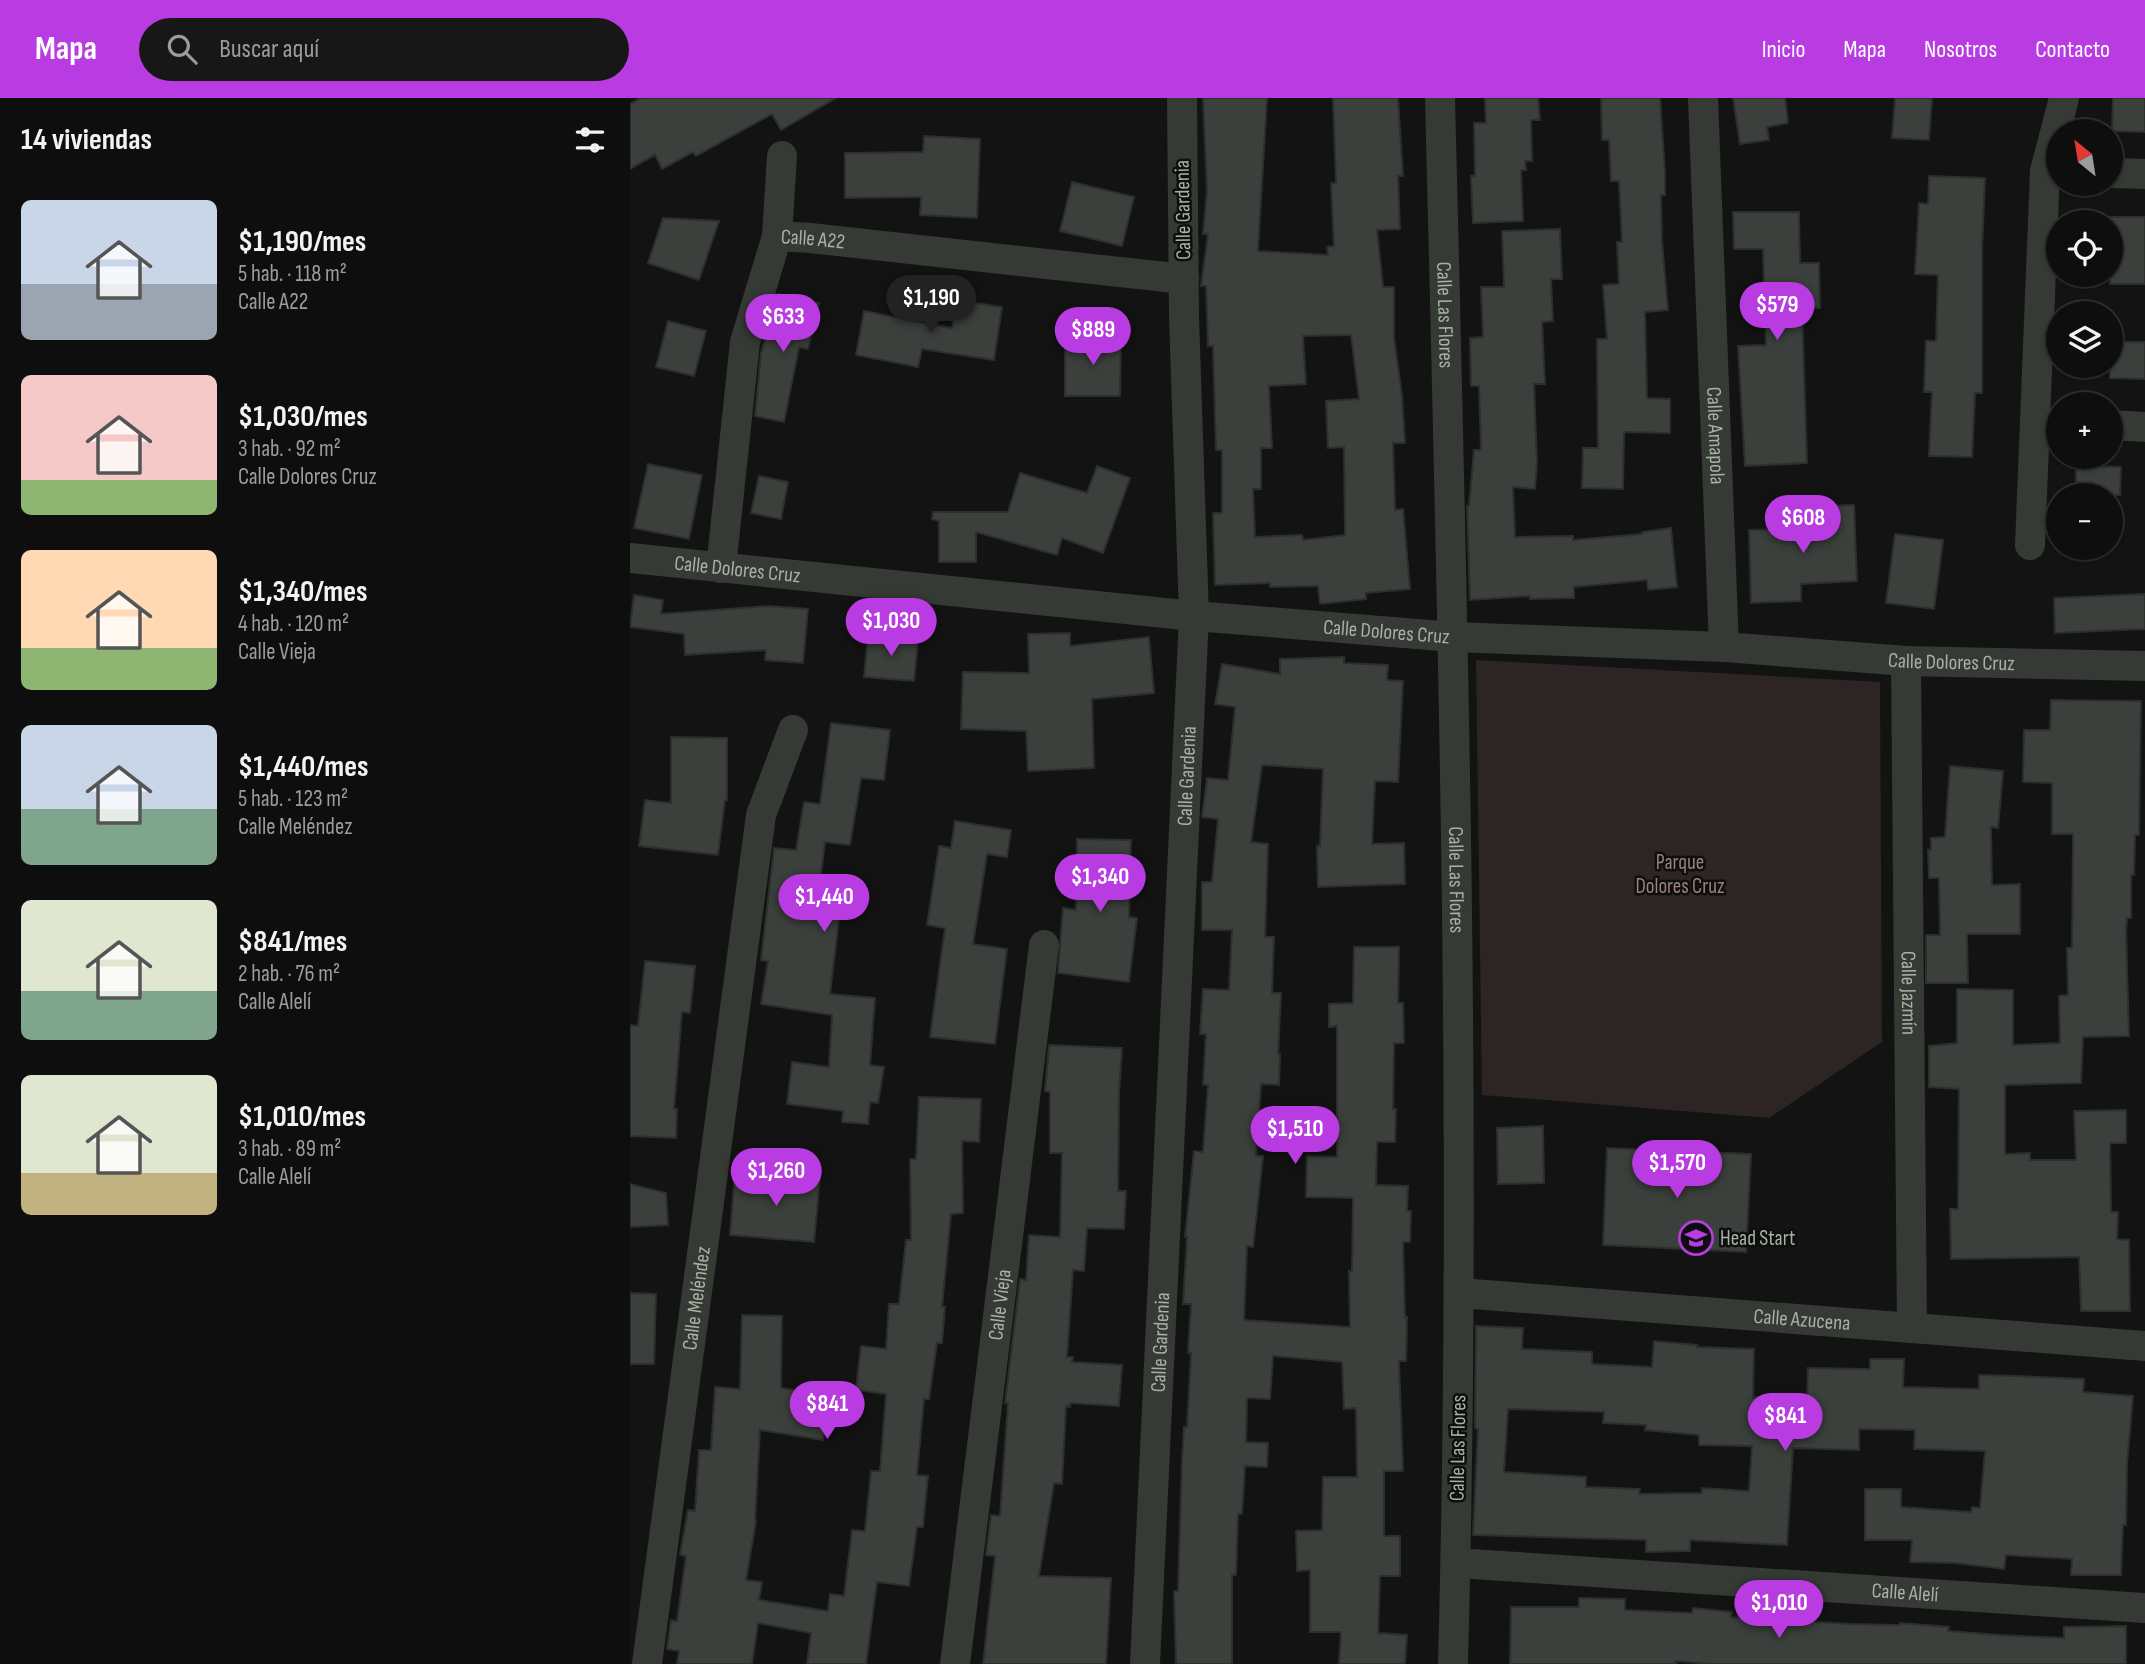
<!DOCTYPE html>
<html lang="es">
<head>
<meta charset="utf-8">
<style>
	:root { --surface:#0e0e0e; --page:#171717; --text:#f1f3f6; --muted:#9b9c9e; --line:#2e2e2e; --accent:#b83ce1 }
	body { margin:0; font-family:"Sofia Sans Condensed",sans-serif; background:var(--page); color:var(--text); height:100vh; display:flex; flex-direction:column; font-size:26px; white-space:nowrap }
	* { box-sizing:border-box; margin:0 }
	p { font-size:23px; color:var(--muted) }
	.icon { flex:none; width:38px; height:38px; fill:none; stroke:currentColor; stroke-width:2; stroke-linecap:round; stroke-linejoin:round }
	.map { position:relative; flex:1; overflow:hidden }
	.sheet { display:flex; flex-direction:column; background:var(--surface); width:630px }
	.sheet>* { flex:none }
	.needle { width:46px; rotate:330deg }
	.fabs { position:absolute; left:1416px; top:21px; display:grid; gap:14px }
	.fabs a { display:grid; place-items:center; width:77px; height:77px; border-radius:50%; background:var(--surface); box-shadow:0 2px 5px #0004,0 0 0 2px var(--line); font-size:35px }
	.price { position:absolute; translate:-50% -60px; padding:0 16px; border-radius:24px; background:var(--accent); color:#fff; font-size:23px; line-height:46px; filter:drop-shadow(0 2px 4px #0008) }
	.price::after { content:''; position:absolute; left:50%; top:42px; width:21px; height:16px; margin-left:-10px; background:inherit; clip-path:polygon(0 0,100% 0,50% 100%) }
	.price.on { background:#222; color:#fff }
	ul { padding:0; list-style:none }
	li { display:flex; align-items:center; gap:21px; height:175px; padding:0 21px }
	li span { display:grid; place-items:center; flex:none; width:196px; height:140px; border-radius:10px; color:#555 }
	li>.icon { margin-inline-start:auto }
	span .icon { width:84px; height:84px; fill:#fffc; stroke-width:1 }
	li b { font-size:30px }
	h2 { display:flex; justify-content:space-between; align-items:center; height:84px; padding:0 21px; font-size:30px }
	header { display:flex; align-items:center; gap:42px; box-sizing:border-box; height:98px; padding:0 35px; background:var(--accent); color:#fff }
	header strong { font-size:33px }
	nav { display:flex; gap:38px; margin-inline-start:auto; font-size:24px }
	.search { width:490px; height:63px; background:var(--page); display:flex; align-items:center; gap:18px; box-sizing:border-box; padding:0 24px; border-radius:38px; color:var(--muted); font-size:26px }
	main { display:flex; flex:1; min-height:0 }
	.map>svg:first-child { display:block }
	.green { fill:#2c2524 }
	.building { fill:#3c403c; stroke:#2c2f2c; stroke-width:2; fill-rule:evenodd }
	.lines { fill:none; stroke-linecap:round; stroke-linejoin:round }
	.minor { stroke:#353a35; stroke-width:30 }
	.labels { text-anchor:middle; dominant-baseline:central; stroke-width:5; stroke-linejoin:round; paint-order:stroke }
	.street-label { font-size:21px; fill:#a7b2a4; stroke:#0d0e0d }
	.park-label { font-size:21px; fill:#9c817d; stroke:#0d0e0d }
	.poi-label { font-size:21px; fill:#a7b2a4; stroke:#0d0e0d; text-anchor:start }
</style>
</head>
<body>
<header>
<strong>Mapa</strong>
<div class="search"><svg class="icon" aria-label="search" viewBox="0 0 24 24"><circle cx="10" cy="10" r="6"/><path d="M15 15l6 6"/></svg>Buscar aquí</div>
<nav><a>Inicio</a><a>Mapa</a><a>Nosotros</a><a>Contacto</a></nav>
</header>
<main>
<section class="sheet">
<h2>14 viviendas<svg class="icon" aria-label="filters" viewBox="0 0 24 24"><path d="M4 7h16M4 17h16"/><circle cx="9" cy="7" r="2"/><circle cx="15" cy="17" r="2"/></svg></h2>
<ul>
<li><span style="background:linear-gradient(#c9d6e8 60%,#9aa5b1 0)"><svg class="icon" aria-label="home" viewBox="0 0 24 24"><path d="M3 11l9-7 9 7M6 9v11h12V9"/></svg></span><div><b>$1,190/mes</b><p>5 hab. · 118 m²</p><p>Calle A22</p></div></li>
<li><span style="background:linear-gradient(#f6c9c9 75%,#8fb573 0)"><svg class="icon" aria-label="home" viewBox="0 0 24 24"><path d="M3 11l9-7 9 7M6 9v11h12V9"/></svg></span><div><b>$1,030/mes</b><p>3 hab. · 92 m²</p><p>Calle Dolores Cruz</p></div></li>
<li><span style="background:linear-gradient(#ffd9b3 70%,#8fb573 0)"><svg class="icon" aria-label="home" viewBox="0 0 24 24"><path d="M3 11l9-7 9 7M6 9v11h12V9"/></svg></span><div><b>$1,340/mes</b><p>4 hab. · 120 m²</p><p>Calle Vieja</p></div></li>
<li><span style="background:linear-gradient(#c9d6e8 60%,#7fa58c 0)"><svg class="icon" aria-label="home" viewBox="0 0 24 24"><path d="M3 11l9-7 9 7M6 9v11h12V9"/></svg></span><div><b>$1,440/mes</b><p>5 hab. · 123 m²</p><p>Calle Meléndez</p></div></li>
<li><span style="background:linear-gradient(#dfe7d0 65%,#7fa58c 0)"><svg class="icon" aria-label="home" viewBox="0 0 24 24"><path d="M3 11l9-7 9 7M6 9v11h12V9"/></svg></span><div><b>$841/mes</b><p>2 hab. · 76 m²</p><p>Calle Alelí</p></div></li>
<li><span style="background:linear-gradient(#dfe7d0 70%,#c2b280 0)"><svg class="icon" aria-label="home" viewBox="0 0 24 24"><path d="M3 11l9-7 9 7M6 9v11h12V9"/></svg></span><div><b>$1,010/mes</b><p>3 hab. · 89 m²</p><p>Calle Alelí</p></div></li>
</ul>
</section>
<div class="map">
<svg width="1515" height="1566" viewBox="0 0 1515 1566">
	<rect width="100%" height="100%" fill="#121312"/>
	<path class="green" d="M 846,562 L 1250,584 L 1252,944 L 1139,1020 L 852,997 Z"/>
	<path class="building" d="M 11,0 L 206,0 L 151,32 L 142,16 L 66,58 L 63,54 L 32,71 L 25,57 L 0,71 L 0,6 Z
		M 573,0 L 637,0 L 628,153 L 698,157 L 697,149 L 704,148 L 701,85 L 706,85 L 703,0 L 768,0 L 773,78 L 768,78 L 770,131 L 747,132 L 753,189 L 764,189 L 764,240 L 772,298 L 775,345 L 763,345 L 765,412 L 773,411 L 780,491 L 736,495 L 736,501 L 690,506 L 688,488 L 640,489 L 640,485 L 585,487 L 583,415 L 592,415 L 592,352 L 586,352 L 583,248 L 578,248 L 576,188 L 571,188 L 578,136 L 573,136 L 577,92 ZM 721,237 L 729,301 L 696,303 L 698,350 L 714,349 L 715,437 L 673,442 L 672,437 L 625,439 L 623,391 L 631,391 L 631,350 L 642,350 L 639,288 L 676,286 L 673,238 Z
		M 855,0 L 908,0 L 910,22 L 901,22 L 902,63 L 895,63 L 896,72 L 891,72 L 893,123 L 843,125 L 841,78 L 845,78 L 844,25 L 856,25 Z
		M 971,0 L 1030,0 L 1035,75 L 1035,97 L 1031,97 L 1032,143 L 1038,212 L 1015,214 L 1017,300 L 1040,301 L 1040,335 L 994,334 L 993,391 L 952,390 L 953,350 L 968,350 L 967,241 L 977,241 L 973,187 L 989,186 L 987,144 L 992,144 L 989,83 L 981,83 L 979,42 L 972,42 Z
		M 1103,0 L 1155,0 L 1158,25 L 1137,29 L 1139,42 L 1110,46 Z
		M 1265,0 L 1302,0 L 1299,42 L 1262,40 Z
		M 1483,0 L 1515,0 L 1515,34 L 1482,33 Z
		M 294,38 L 350,41 L 347,120 L 290,117 L 291,99 L 215,100 L 215,55 L 293,54 Z
		M 1299,78 L 1355,80 L 1352,151 L 1352,295 L 1345,295 L 1342,359 L 1299,358 L 1302,294 L 1294,294 L 1296,243 L 1306,243 L 1308,177 L 1285,176 L 1289,105 L 1298,106 Z
		M 442,84 L 504,99 L 492,148 L 430,133 Z
		M 1103,114 L 1169,114 L 1170,165 L 1189,165 L 1190,210 L 1172,211 L 1177,365 L 1115,368 L 1108,248 L 1136,247 L 1133,151 L 1104,151 Z
		M 1480,119 L 1515,119 L 1515,186 L 1480,186 Z
		M 33,120 L 89,123 L 69,182 L 18,165 Z
		M 930,131 L 932,181 L 921,181 L 923,223 L 912,224 L 915,286 L 904,286 L 907,365 L 905,391 L 883,389 L 885,439 L 943,438 L 943,442 L 1012,436 L 1012,434 L 1041,430 L 1047,489 L 1018,492 L 1017,482 L 944,489 L 944,500 L 900,501 L 900,498 L 840,502 L 837,408 L 839,408 L 844,352 L 851,352 L 849,288 L 841,288 L 840,240 L 853,239 L 851,189 L 874,189 L 872,133 Z
		M 148,196 L 189,205 L 178,251 L 169,249 L 154,324 L 125,318 L 131,255 Z
		M 327,202 L 372,209 L 364,262 L 292,251 L 288,269 L 226,257 L 234,213 L 322,230 Z
		M 38,223 L 76,233 L 64,278 L 26,269 Z
		M 435,241 L 491,241 L 490,298 L 435,298 Z
		M 1480,244 L 1515,244 L 1515,281 L 1480,280 Z
		M 18,366 L 72,377 L 59,441 L 4,430 Z
		M 467,368 L 500,380 L 473,455 L 432,440 L 427,457 L 346,434 L 346,464 L 309,464 L 309,423 L 302,421 L 303,414 L 378,414 L 390,375 L 457,395 Z
		M 1446,368 L 1491,369 L 1490,397 L 1446,397 Z
		M 129,378 L 158,384 L 151,421 L 121,415 Z
		M 1224,407 L 1227,483 L 1171,486 L 1171,503 L 1121,505 L 1119,432 L 1175,430 L 1174,409 Z
		M 1265,436 L 1313,442 L 1304,511 L 1256,505 Z
		M 1515,496 L 1515,531 L 1425,535 L 1424,500 Z
		M 4,497 L 33,502 L 31,516 L 139,508 L 178,511 L 173,565 L 135,562 L 136,552 L 55,557 L 54,536 L 0,529 Z
		M 440,535 L 440,548 L 519,539 L 524,595 L 462,601 L 464,670 L 398,673 L 396,633 L 331,631 L 333,574 L 399,575 L 398,536 Z
		M 238,537 L 288,541 L 284,583 L 234,579 Z
		M 714,559 L 714,565 L 758,567 L 757,582 L 773,583 L 768,684 L 745,683 L 742,746 L 774,745 L 775,786 L 688,789 L 687,748 L 690,748 L 693,671 L 632,667 L 621,744 L 638,746 L 635,839 L 644,839 L 642,895 L 651,895 L 648,956 L 650,956 L 649,987 L 631,986 L 626,1058 L 633,1058 L 623,1149 L 617,1148 L 614,1222 L 720,1229 L 719,1173 L 722,1173 L 723,1100 L 676,1099 L 677,1058 L 707,1059 L 707,928 L 699,929 L 699,906 L 723,905 L 724,849 L 769,849 L 768,905 L 773,905 L 774,945 L 764,945 L 763,1011 L 766,1011 L 765,1044 L 747,1044 L 746,1087 L 778,1088 L 777,1113 L 781,1113 L 780,1144 L 773,1144 L 775,1219 L 777,1219 L 776,1263 L 769,1263 L 773,1373 L 754,1373 L 754,1438 L 770,1438 L 770,1478 L 750,1478 L 748,1535 L 777,1537 L 775,1566 L 709,1566 L 711,1534 L 680,1534 L 680,1472 L 667,1473 L 666,1433 L 692,1432 L 693,1379 L 727,1379 L 726,1310 L 714,1311 L 712,1264 L 643,1258 L 640,1301 L 617,1300 L 616,1344 L 638,1345 L 637,1369 L 615,1368 L 612,1416 L 608,1416 L 606,1477 L 602,1477 L 602,1566 L 546,1566 L 544,1493 L 548,1493 L 552,1364 L 554,1329 L 557,1329 L 561,1255 L 558,1255 L 561,1206 L 553,1206 L 557,1139 L 555,1139 L 564,1053 L 573,1054 L 578,987 L 573,987 L 576,936 L 570,936 L 573,891 L 599,892 L 602,832 L 572,832 L 572,784 L 582,784 L 588,721 L 572,719 L 577,680 L 598,682 L 605,609 L 585,606 L 592,566 L 650,576 L 650,561 Z
		M 1421,602 L 1511,603 L 1509,737 L 1505,737 L 1504,777 L 1501,777 L 1501,820 L 1497,820 L 1496,834 L 1499,938 L 1453,939 L 1451,985 L 1375,987 L 1375,1056 L 1400,1055 L 1400,1062 L 1446,1062 L 1444,1013 L 1496,1012 L 1496,1045 L 1480,1045 L 1481,1114 L 1488,1114 L 1487,1141 L 1499,1142 L 1500,1213 L 1451,1213 L 1449,1159 L 1321,1161 L 1320,1111 L 1328,1111 L 1329,991 L 1299,989 L 1299,948 L 1327,945 L 1327,891 L 1383,892 L 1383,947 L 1430,945 L 1429,898 L 1438,897 L 1437,850 L 1442,850 L 1443,736 L 1422,736 L 1422,685 L 1393,684 L 1394,632 L 1420,632 Z
		M 201,625 L 260,632 L 254,682 L 231,680 L 220,747 L 195,744 L 186,818 L 209,821 L 200,896 L 245,900 L 240,967 L 254,969 L 248,1005 L 240,1004 L 238,1026 L 212,1024 L 213,1013 L 157,1006 L 162,964 L 199,969 L 202,917 L 131,906 L 138,863 L 131,862 L 144,750 L 166,752 L 174,704 L 190,706 Z
		M 41,639 L 97,640 L 97,702 L 95,702 L 88,757 L 9,748 L 15,702 L 41,705 Z
		M 1320,668 L 1373,673 L 1368,730 L 1361,729 L 1362,787 L 1390,786 L 1390,836 L 1337,836 L 1338,885 L 1296,885 L 1296,837 L 1310,837 L 1309,780 L 1299,780 L 1298,752 L 1301,752 L 1301,740 L 1315,739 Z
		M 325,723 L 381,732 L 377,759 L 357,756 L 343,846 L 377,851 L 365,946 L 300,939 L 315,830 L 297,827 L 309,748 L 321,750 Z
		M 447,741 L 501,742 L 499,819 L 507,820 L 499,884 L 428,875 L 433,810 L 446,812 Z
		M 15,863 L 65,868 L 60,915 L 52,914 L 44,1011 L 47,1011 L 46,1040 L 0,1038 L 0,927 L 8,928 Z
		M 419,947 L 492,950 L 489,996 L 488,1093 L 496,1093 L 494,1131 L 457,1130 L 454,1173 L 443,1172 L 437,1259 L 443,1259 L 442,1264 L 492,1267 L 489,1308 L 440,1305 L 440,1309 L 436,1308 L 432,1386 L 424,1385 L 409,1478 L 481,1480 L 476,1566 L 353,1566 L 365,1458 L 356,1457 L 361,1417 L 370,1418 L 378,1305 L 375,1305 L 390,1181 L 396,1182 L 399,1137 L 430,1139 L 432,1055 L 420,1055 L 420,994 L 415,993 Z
		M 289,999 L 351,1001 L 349,1044 L 332,1043 L 333,1115 L 321,1116 L 312,1209 L 315,1209 L 312,1245 L 307,1245 L 299,1301 L 294,1301 L 287,1377 L 298,1378 L 293,1429 L 287,1429 L 279,1488 L 247,1484 L 236,1566 L 177,1566 L 181,1535 L 128,1525 L 122,1566 L 47,1566 L 49,1553 L 37,1551 L 41,1522 L 47,1523 L 56,1458 L 50,1457 L 58,1412 L 65,1413 L 69,1352 L 81,1352 L 85,1289 L 110,1291 L 112,1217 L 152,1218 L 151,1290 L 200,1298 L 193,1342 L 130,1332 L 125,1422 L 126,1423 L 116,1482 L 132,1484 L 129,1502 L 198,1513 L 200,1496 L 214,1498 L 222,1432 L 235,1433 L 241,1373 L 250,1373 L 256,1296 L 226,1292 L 231,1248 L 256,1251 L 259,1206 L 269,1206 L 276,1142 L 281,1142 L 280,1061 L 286,1061 Z
		M 913,1028 L 914,1085 L 868,1086 L 867,1030 Z
		M 977,1050 L 1121,1056 L 1116,1154 L 973,1147 Z
		M 122,1074 L 190,1080 L 184,1144 L 100,1137 L 104,1086 L 121,1087 Z
		M 0,1086 L 36,1095 L 38,1127 L 0,1129 Z
		M 0,1195 L 26,1196 L 24,1266 L 0,1266 Z
		M 846,1228 L 893,1230 L 892,1251 L 962,1254 L 962,1266 L 1022,1269 L 1024,1243 L 1067,1247 L 1067,1249 L 1124,1251 L 1123,1299 L 1177,1303 L 1178,1270 L 1240,1271 L 1240,1261 L 1274,1261 L 1273,1289 L 1349,1291 L 1349,1277 L 1388,1278 L 1454,1281 L 1453,1294 L 1503,1298 L 1497,1366 L 1496,1427 L 1493,1427 L 1491,1477 L 1441,1477 L 1442,1461 L 1376,1457 L 1374,1471 L 1325,1465 L 1280,1464 L 1282,1442 L 1235,1442 L 1235,1391 L 1271,1391 L 1271,1409 L 1341,1414 L 1342,1409 L 1350,1410 L 1355,1353 L 1284,1351 L 1285,1332 L 1229,1331 L 1229,1352 L 1163,1350 L 1157,1447 L 1060,1442 L 1060,1453 L 1016,1454 L 1016,1442 L 843,1437 L 848,1331 L 845,1330 ZM 878,1311 L 974,1314 L 973,1325 L 1016,1327 L 1015,1332 L 1069,1337 L 1069,1347 L 1122,1348 L 1119,1393 L 1072,1390 L 1072,1395 L 1009,1396 L 1010,1391 L 956,1389 L 956,1379 L 874,1374 Z
		M 949,1500 L 995,1501 L 995,1512 L 1062,1515 L 1063,1510 L 1102,1514 L 1101,1519 L 1221,1526 L 1270,1527 L 1270,1525 L 1319,1529 L 1318,1533 L 1370,1537 L 1434,1540 L 1434,1529 L 1496,1528 L 1496,1566 L 1081,1566 L 1046,1563 L 1046,1566 L 880,1566 L 881,1509 L 949,1509 Z"/>
	<g class="lines">
		<g class="minor">
			<path id="s1" d="M 810,0 C 823,522 837,1044 823,1566"/>
			<path id="s2" d="M 1073,0 L 1094,549"/>
			<path d="M 1480,75 L 1515,76"/>
			<path d="M 147,138 L 152,58"/>
			<path d="M 1480,327 L 1515,329"/>
			<path d="M 1400,447 L 1415,73 L 1434,0"/>
			<path id="s3" d="M 0,460 L 564,518 L 824,539 L 1094,549 L 1276,563 L 1515,568"/>
			<path id="s4" d="M 91,470 L 115,244 L 147,138 L 180,140 L 554,181"/>
			<path id="s5" d="M 1276,563 L 1282,1230"/>
			<path id="s6" d="M 830,1195 L 1515,1248"/>
			<path id="s7" d="M 826,1465 L 1515,1510"/>
			<path id="s8" d="M 17,1566 L 131,717 L 163,632"/>
			<path id="s9" d="M 325,1566 L 414,847"/>
			<path id="s10" d="M 515,1566 L 564,518 L 554,219 L 552,0"/>
		</g>
	</g>
	<defs>
		<g id="school-ring" transform="scale(1.75)"><circle r="9.5" fill="#0d0e0d" stroke="#b83ce1" stroke-width="1.5"/><path d="M0-5L7-2L0 1L-7-2ZM-4 1L0 2.5L4 1V4Q0 6-4 4Z" fill="#b83ce1"/></g>
	</defs>
	<g fill-rule="evenodd">
		<use href="#school-ring" x="1066" y="1140"/>
	</g>
	<g class="labels">
		<g class="street-label">
			<text transform="translate(553 112) rotate(-91)">Calle Gardenia</text>
			<text stroke="none"><textPath href="#s4" startOffset="374">Calle A22</textPath></text>
			<text stroke="none"><textPath href="#s1" startOffset="217">Calle Las Flores</textPath></text>
			<text stroke="none"><textPath href="#s2" startOffset="338">Calle Amapola</textPath></text>
			<text stroke="none"><textPath href="#s3" startOffset="108">Calle Dolores Cruz</textPath></text>
			<text stroke="none"><textPath href="#s3" startOffset="760">Calle Dolores Cruz</textPath></text>
			<text stroke="none"><textPath href="#s3" startOffset="1326">Calle Dolores Cruz</textPath></text>
			<text stroke="none"><textPath href="#s10" startOffset="889">Calle Gardenia</textPath></text>
			<text stroke="none"><textPath href="#s1" startOffset="782">Calle Las Flores</textPath></text>
			<text stroke="none"><textPath href="#s5" startOffset="332">Calle Jazmín</textPath></text>
			<text stroke="none"><textPath href="#s8" startOffset="369">Calle Meléndez</textPath></text>
			<text stroke="none"><textPath href="#s9" startOffset="362">Calle Vieja</textPath></text>
			<text stroke="none"><textPath href="#s6" startOffset="343">Calle Azucena</textPath></text>
			<text stroke="none"><textPath href="#s10" startOffset="322">Calle Gardenia</textPath></text>
			<text transform="translate(828 1350) rotate(-89)">Calle Las Flores</text>
			<text stroke="none"><textPath href="#s7" startOffset="450">Calle Alelí</textPath></text>
		</g>
		<g class="park-label">
			<text x="1050" y="764">Parque<tspan x="1050" dy="24">Dolores Cruz</tspan></text>
		</g>
		<g class="poi-label">
			<text x="1090" y="1140">Head Start</text>
		</g>
	</g>
</svg>
<div class="fabs">
<a><svg class="needle" viewBox="-14 -14 28 28"><path d="M0-13l5 13h-10z" fill="#e53935"/><path d="M0 13l5-13h-10z" fill="#9b9c9e"/></svg></a>
<a><svg class="icon" aria-label="locate" viewBox="0 0 24 24"><circle cx="12" cy="12" r="6"/><path d="M12 2v4M12 18v4M2 12h4M18 12h4"/></svg></a>
<a><svg class="icon" aria-label="layers" viewBox="0 0 24 24"><path d="M12 4l9 5-9 5-9-5zM3 14l9 5 9-5"/></svg></a>
<a>+</a>
<a>−</a>
</div>
<b class="price on" style="left:301px;top:237px">$1,190</b>
<b class="price" style="left:1147px;top:244px">$579</b>
<b class="price" style="left:153px;top:256px">$633</b>
<b class="price" style="left:463px;top:269px">$889</b>
<b class="price" style="left:1173px;top:457px">$608</b>
<b class="price" style="left:261px;top:560px">$1,030</b>
<b class="price" style="left:470px;top:816px">$1,340</b>
<b class="price" style="left:194px;top:836px">$1,440</b>
<b class="price" style="left:665px;top:1068px">$1,510</b>
<b class="price" style="left:1047px;top:1102px">$1,570</b>
<b class="price" style="left:146px;top:1110px">$1,260</b>
<b class="price" style="left:197px;top:1343px">$841</b>
<b class="price" style="left:1155px;top:1355px">$841</b>
<b class="price" style="left:1149px;top:1542px">$1,010</b>
</div>
</main>
</body>
</html>
